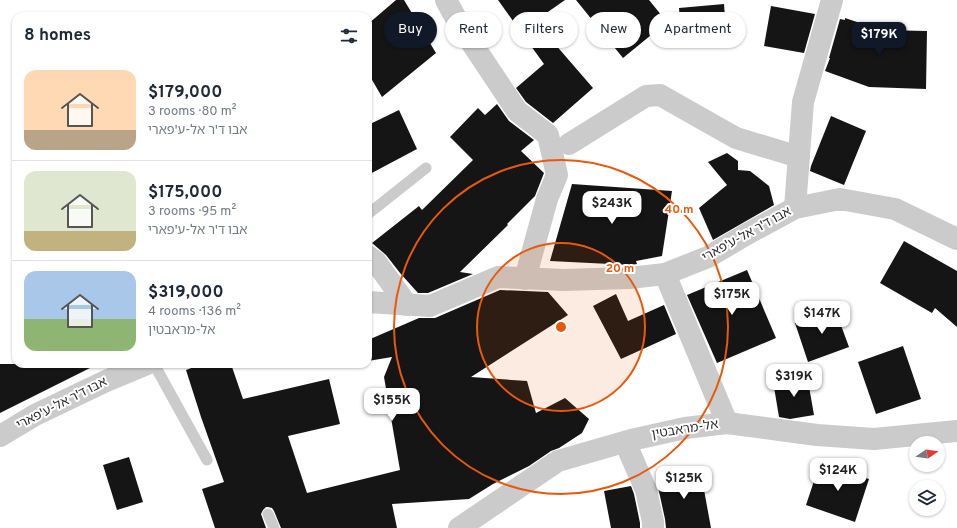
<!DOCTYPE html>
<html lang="en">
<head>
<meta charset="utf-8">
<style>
	:root { --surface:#fff; --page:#f6f6f7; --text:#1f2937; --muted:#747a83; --line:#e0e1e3; --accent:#111827 }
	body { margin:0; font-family:Overpass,"Noto Sans Hebrew",sans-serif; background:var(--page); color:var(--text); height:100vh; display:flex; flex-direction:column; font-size:15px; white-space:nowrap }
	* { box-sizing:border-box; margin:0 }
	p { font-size:13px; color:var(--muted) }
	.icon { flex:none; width:22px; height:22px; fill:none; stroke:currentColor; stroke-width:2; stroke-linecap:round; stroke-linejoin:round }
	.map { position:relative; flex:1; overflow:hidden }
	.sheet { position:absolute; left:12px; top:12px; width:360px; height:356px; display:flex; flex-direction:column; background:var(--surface); border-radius:12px; box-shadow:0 1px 3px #0004 }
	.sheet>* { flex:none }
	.guide { position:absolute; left:384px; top:12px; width:380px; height:36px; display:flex; gap:8px }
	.needle { width:26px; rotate:77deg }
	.buttons { position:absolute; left:909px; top:436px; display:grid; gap:8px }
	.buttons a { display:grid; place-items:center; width:36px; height:36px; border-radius:50%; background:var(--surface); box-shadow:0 1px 3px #0004; font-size:20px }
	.price { position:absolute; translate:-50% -34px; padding:0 9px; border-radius:8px; background:#fff; color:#222; font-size:13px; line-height:26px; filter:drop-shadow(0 1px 2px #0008) }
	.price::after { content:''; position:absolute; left:50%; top:24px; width:12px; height:9px; margin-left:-6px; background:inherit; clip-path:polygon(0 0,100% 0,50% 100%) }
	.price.selected { background:var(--accent); color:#fff }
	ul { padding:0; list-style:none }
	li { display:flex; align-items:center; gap:12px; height:100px; padding:0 12px }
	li+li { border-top:1px solid var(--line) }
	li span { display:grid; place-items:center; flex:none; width:112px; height:80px; border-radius:12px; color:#555 }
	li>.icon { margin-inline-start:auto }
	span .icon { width:48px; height:48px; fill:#fffc; stroke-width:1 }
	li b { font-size:17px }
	h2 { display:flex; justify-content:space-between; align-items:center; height:48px; padding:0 12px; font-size:17px }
	.chip { padding:0 14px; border-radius:18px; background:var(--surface); box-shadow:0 1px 3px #0004; font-size:14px; line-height:36px }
	.chip.selected { background:var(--accent); color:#fff }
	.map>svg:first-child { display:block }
	.building { fill:#151515 }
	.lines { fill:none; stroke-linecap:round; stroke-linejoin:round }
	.service { stroke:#cbcbcb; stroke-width:11 }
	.minor { stroke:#cbcbcb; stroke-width:22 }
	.tertiary { stroke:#cbcbcb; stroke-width:22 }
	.ring { fill:none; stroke:#e8590c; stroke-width:2 }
	.labels { text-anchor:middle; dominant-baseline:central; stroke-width:4; stroke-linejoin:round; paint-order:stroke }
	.street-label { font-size:13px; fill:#2e2e2e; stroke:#fff }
	.centre { fill:#e8590c; stroke:#fff; stroke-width:2 }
	.ring-label { font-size:12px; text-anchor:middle; font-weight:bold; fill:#e8590c; stroke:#fff; stroke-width:4; stroke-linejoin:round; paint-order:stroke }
</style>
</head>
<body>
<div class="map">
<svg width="957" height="528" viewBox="0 0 957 528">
	<rect width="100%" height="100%" fill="#fff"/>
	<path class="building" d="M 396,0 L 404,0 L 436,53 L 382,97 L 368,73 L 368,24 Z
		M 498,0 L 565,0 L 535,21 L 593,88 L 553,123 L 526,102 L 516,88 L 544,64 Z
		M 576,0 L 649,0 L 667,22 L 623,58 Z
		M 724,4 L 727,44 L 682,48 L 679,8 Z
		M 771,6 L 815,14 L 804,53 L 764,46 Z
		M 845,18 L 881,30 L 927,31 L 926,89 L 869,87 L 825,71 L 830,58 L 829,58 L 840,19 L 845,20 Z
		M 497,104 L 509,121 L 534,140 L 521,151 L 544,173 L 535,196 L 507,224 L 508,225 L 460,272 L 473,274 L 428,293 L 418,293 L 400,273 L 386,255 L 372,243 L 419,206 L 422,210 L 473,160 L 450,137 L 478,108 L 485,115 Z
		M 399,110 L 417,149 L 368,175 L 368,125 Z
		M 831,116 L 866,131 L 844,185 L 810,171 L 811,166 Z
		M 727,153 L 738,161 L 738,170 L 750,171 L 769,186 L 774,205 L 713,240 L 699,208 L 727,185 L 708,162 Z
		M 572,184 L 672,191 L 662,256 L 636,261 L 637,264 L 630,265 L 550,261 Z
		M 904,241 L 957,271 L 957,327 L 935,308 L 932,313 L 880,283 Z
		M 747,270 L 776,338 L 717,363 L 687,295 Z
		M 500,290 L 548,292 L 568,315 L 471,377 L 527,381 L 536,413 L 565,398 L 589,419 L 582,433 L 559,448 L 551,451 L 529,466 L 493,484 L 469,499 L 392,504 L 397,528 L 281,528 L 274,511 L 272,508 L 268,507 L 266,507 L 263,510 L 261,514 L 266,528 L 215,528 L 202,489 L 224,482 L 201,417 L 186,370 L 202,364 L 231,364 L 243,399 L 329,379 L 340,424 L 288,436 L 307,493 L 400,470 L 384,377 L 392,357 L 368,361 L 368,340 L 419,318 L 435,318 Z
		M 616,294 L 628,321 L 664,305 L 676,334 L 621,359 L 593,306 Z
		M 835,309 L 849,347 L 808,362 L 795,323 Z
		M 903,346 L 921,399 L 876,414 L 858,362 Z
		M 0,364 L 98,364 L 0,413 Z
		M 807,375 L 814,415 L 790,419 L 779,417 L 773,381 Z
		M 129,457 L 143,502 L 117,510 L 103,465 Z
		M 820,463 L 869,479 L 855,522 L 806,505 Z
		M 700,468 L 711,528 L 666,528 L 665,519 L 658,487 L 656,482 L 658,481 L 657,475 Z
		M 631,486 L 634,494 L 640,523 L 640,528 L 611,528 L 604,491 Z"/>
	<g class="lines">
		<path class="service" d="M 368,214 L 426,168
			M 154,364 L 207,460
			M 268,514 L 274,528"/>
		<path class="minor" d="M 446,0 L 459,24 L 517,111 L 548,135 L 557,175 L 547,199 L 525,279
			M 569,144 L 646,96 L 660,95 L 736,138 L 799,157
			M 795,208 L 803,102 L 832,0
			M 368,256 L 376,262 L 407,305
			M 665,274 L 727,423
			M 625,442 L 646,490 L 653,522 L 653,528"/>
		<path class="tertiary" d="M 368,302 L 430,306 L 498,277 L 564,280 L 629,278 L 665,274 L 708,257 L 747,234 L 795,208 L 840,199 L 895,209 L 957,239
			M 0,436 L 35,415 L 106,381 L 147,364
			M 459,528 L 558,461 L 631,440 L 685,428 L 727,423 L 817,435 L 874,439 L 957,431"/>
	</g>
	<circle cx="561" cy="327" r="84" fill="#e8590c" fill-opacity=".12"/>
	<g class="ring">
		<circle cx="561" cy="327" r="84"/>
		<circle cx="561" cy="327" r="167"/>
	</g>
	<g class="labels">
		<g class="street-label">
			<text transform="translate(747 235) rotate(-29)">אבו ד'ר אל-ע'פארי</text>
			<text transform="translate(62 404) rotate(-27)">אבו ד'ר אל-ע'פארי</text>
			<text transform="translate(685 430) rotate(-9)">אל-מראבטין</text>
		</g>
	</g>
	<circle cx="561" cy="327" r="6" class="centre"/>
	<g class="ring-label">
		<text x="679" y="213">40 m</text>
		<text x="620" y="272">20 m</text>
	</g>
</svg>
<div class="buttons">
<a><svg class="needle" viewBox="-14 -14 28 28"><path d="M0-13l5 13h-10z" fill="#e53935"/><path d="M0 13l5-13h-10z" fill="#747a83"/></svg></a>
<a><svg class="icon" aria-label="layers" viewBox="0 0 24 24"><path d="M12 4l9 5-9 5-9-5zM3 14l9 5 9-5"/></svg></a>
</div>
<b class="price selected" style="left:879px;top:56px">$179K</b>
<b class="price" style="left:612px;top:225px">$243K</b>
<b class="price" style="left:732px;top:316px">$175K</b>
<b class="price" style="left:822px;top:335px">$147K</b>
<b class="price" style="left:794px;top:398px">$319K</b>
<b class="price" style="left:392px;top:422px">$155K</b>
<b class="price" style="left:838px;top:492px">$124K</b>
<b class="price" style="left:684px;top:500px">$125K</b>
<div class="guide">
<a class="chip selected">Buy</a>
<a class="chip">Rent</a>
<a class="chip">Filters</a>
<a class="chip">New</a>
<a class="chip">Apartment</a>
</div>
<section class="sheet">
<h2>8 homes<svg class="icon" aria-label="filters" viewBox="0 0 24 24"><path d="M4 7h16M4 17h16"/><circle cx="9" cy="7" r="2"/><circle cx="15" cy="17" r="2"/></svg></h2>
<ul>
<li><span style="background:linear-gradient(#ffd9b3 75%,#b9a48a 0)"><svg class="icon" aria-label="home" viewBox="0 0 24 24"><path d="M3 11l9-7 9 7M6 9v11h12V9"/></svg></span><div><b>$179,000</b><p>3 rooms · 80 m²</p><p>אבו ד'ר אל-ע'פארי</p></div></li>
<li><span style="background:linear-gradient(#dfe7d0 75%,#c2b280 0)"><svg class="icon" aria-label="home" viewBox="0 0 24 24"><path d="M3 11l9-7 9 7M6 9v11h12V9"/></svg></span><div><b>$175,000</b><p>3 rooms · 95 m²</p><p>אבו ד'ר אל-ע'פארי</p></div></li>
<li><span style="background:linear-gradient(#a9c7e8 60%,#8fb573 0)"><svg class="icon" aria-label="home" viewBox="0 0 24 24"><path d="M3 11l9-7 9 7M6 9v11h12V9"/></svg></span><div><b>$319,000</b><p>4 rooms · 136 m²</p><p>אל-מראבטין</p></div></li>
</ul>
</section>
</div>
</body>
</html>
